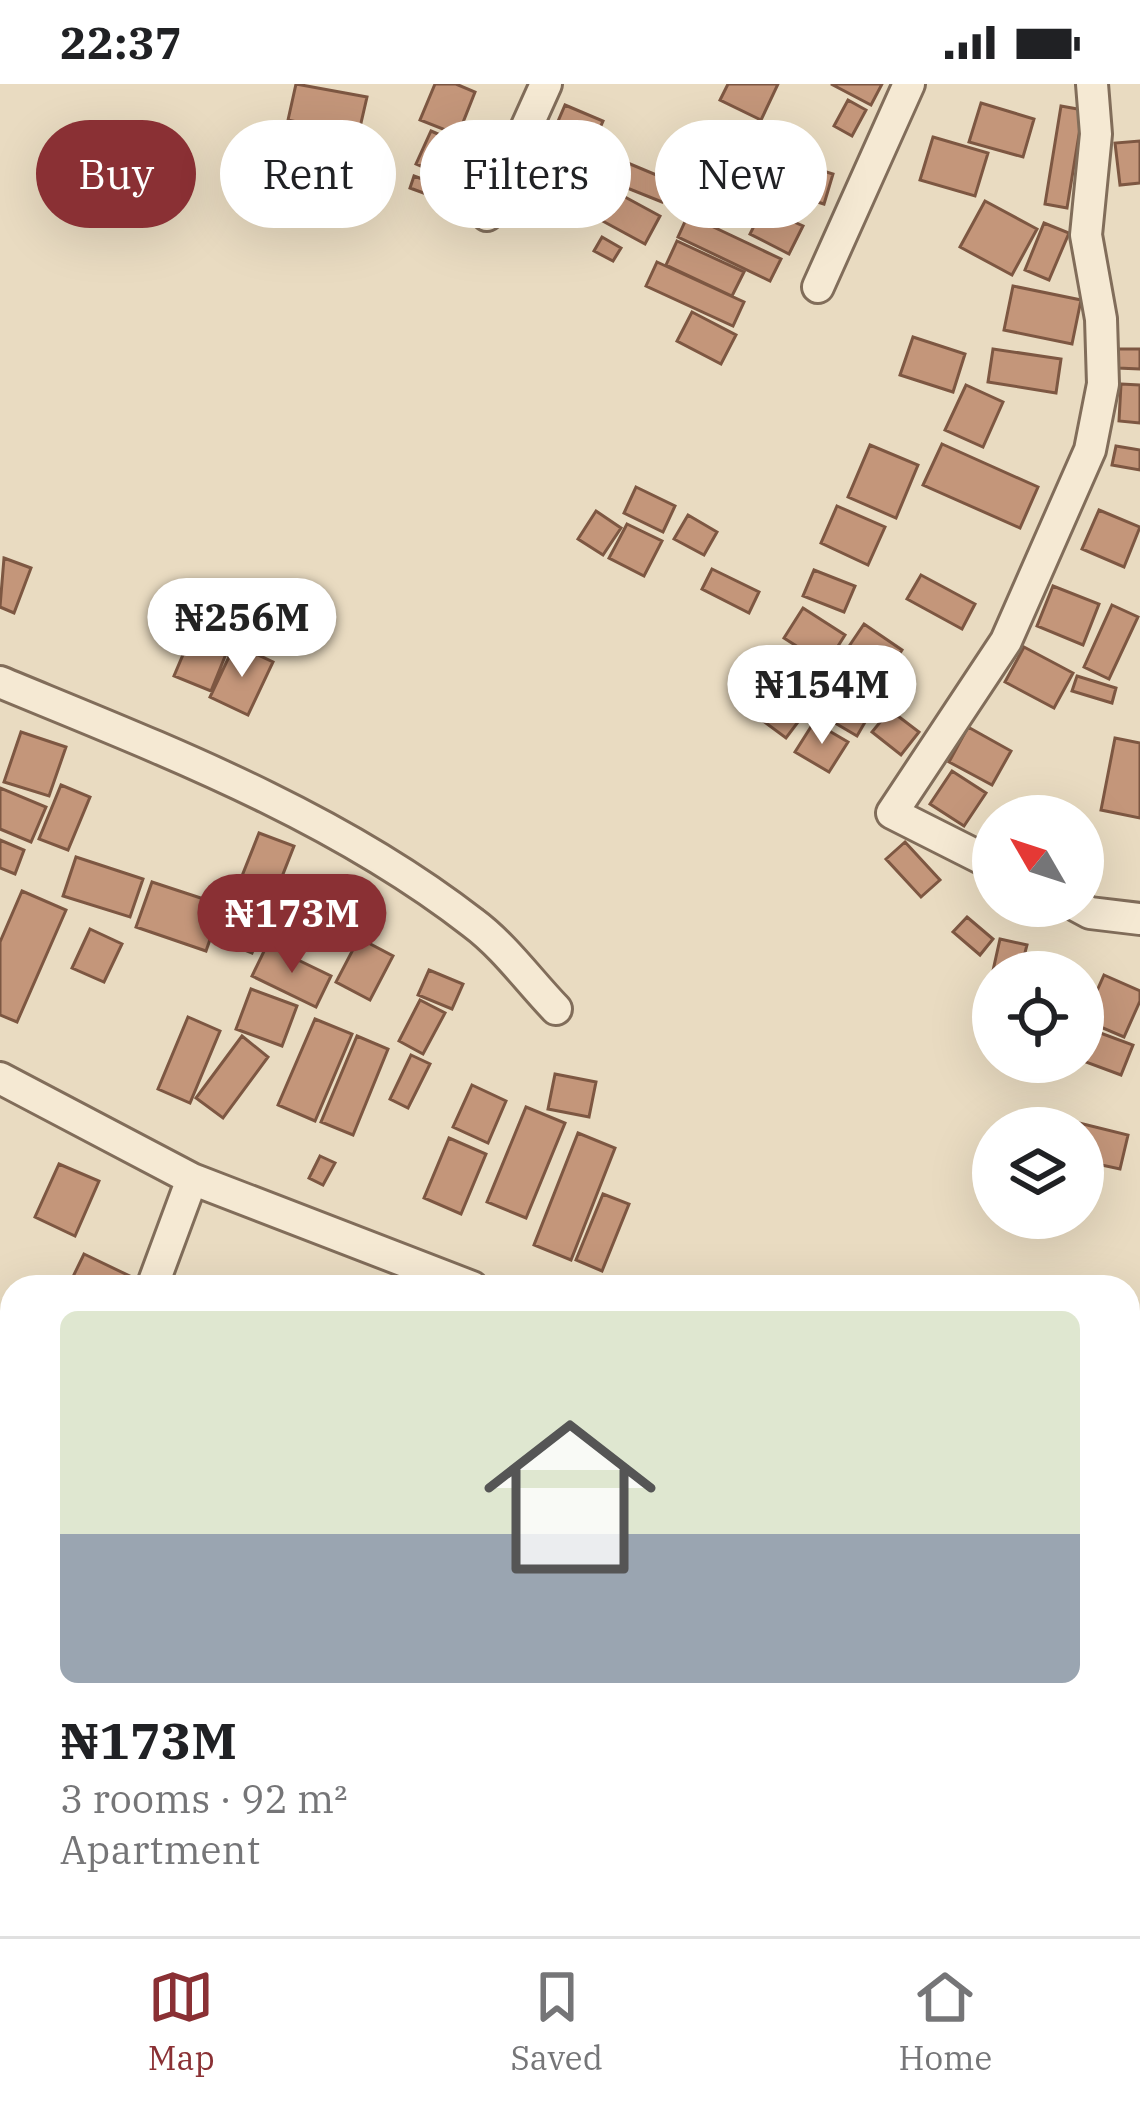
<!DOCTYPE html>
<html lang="en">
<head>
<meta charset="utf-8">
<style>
	:root { --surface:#fff; --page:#f6f6f6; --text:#202124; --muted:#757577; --line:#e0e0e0; --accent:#8a3034 }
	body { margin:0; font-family:"IBM Plex Serif",serif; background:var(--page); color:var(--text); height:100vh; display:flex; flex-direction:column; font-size:45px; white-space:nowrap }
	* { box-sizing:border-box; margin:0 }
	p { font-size:39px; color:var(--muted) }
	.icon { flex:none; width:66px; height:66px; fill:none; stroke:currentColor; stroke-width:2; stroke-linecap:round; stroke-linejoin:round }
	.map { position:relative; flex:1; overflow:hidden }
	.panel { position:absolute; left:0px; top:1191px; width:1140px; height:663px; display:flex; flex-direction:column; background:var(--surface); border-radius:36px 36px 0 0; box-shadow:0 12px 48px #0002 }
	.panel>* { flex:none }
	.banner { position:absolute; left:36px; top:36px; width:1068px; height:108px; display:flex; gap:24px }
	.needle { width:78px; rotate:309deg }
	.controls { position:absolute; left:972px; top:711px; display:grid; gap:24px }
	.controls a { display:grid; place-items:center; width:132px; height:132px; border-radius:50%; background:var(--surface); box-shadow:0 12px 48px #0002; font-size:60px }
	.price { position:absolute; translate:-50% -102px; padding:0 27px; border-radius:42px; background:#fff; color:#222; font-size:39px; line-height:78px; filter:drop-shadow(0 3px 6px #0008) }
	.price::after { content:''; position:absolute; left:50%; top:72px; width:36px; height:27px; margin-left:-18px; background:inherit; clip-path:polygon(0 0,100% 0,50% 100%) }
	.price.selected { background:var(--accent); color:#fff }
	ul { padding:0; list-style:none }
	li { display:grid; align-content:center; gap:24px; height:636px; padding:0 60px }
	li span { display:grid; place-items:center; height:372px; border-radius:18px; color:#555 }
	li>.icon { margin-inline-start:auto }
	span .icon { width:216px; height:216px; fill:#fffc; stroke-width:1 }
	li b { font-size:51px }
	.pill { padding:0 42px; border-radius:54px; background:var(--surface); box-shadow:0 12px 48px #0002; font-size:42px; line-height:108px }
	.pill.selected { background:var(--accent); color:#fff }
	.status { display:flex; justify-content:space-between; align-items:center; height:84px; padding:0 60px; background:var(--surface); direction:ltr }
	.status svg { height:33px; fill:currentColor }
	.dock { display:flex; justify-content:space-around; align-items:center; height:168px; border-top:3px solid var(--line); background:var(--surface); font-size:33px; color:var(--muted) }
	.dock a { display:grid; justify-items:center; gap:6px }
	.dock .selected { color:var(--accent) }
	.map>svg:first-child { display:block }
	.building { fill:#c4967a; stroke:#7d5742; stroke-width:3 }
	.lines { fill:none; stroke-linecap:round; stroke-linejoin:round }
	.minor-casing { stroke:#816d5a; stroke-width:36 }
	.minor { stroke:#f5e9d3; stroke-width:30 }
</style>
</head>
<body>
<div class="status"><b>22:37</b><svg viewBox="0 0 49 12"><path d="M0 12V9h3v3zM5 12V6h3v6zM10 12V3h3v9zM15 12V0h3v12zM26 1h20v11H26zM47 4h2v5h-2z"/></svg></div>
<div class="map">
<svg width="1140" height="1852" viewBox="0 0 1140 1852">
	<rect width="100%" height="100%" fill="#e9dbc1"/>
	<path class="building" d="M 296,0 L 367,13 L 358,52 L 288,36 Z
		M 435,0 L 456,0 L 475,8 L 458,51 L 420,36 Z
		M 728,0 L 778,0 L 761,36 L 720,16 Z
		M 831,0 L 882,0 L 871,21 Z
		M 848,16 L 866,26 L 852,52 L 834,42 Z
		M 981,19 L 1034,35 L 1023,73 L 969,58 Z
		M 565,21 L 603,37 L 594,58 L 556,42 Z
		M 1061,22 L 1083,26 L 1067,124 L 1045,120 Z
		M 711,43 L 739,62 L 715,98 L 686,78 Z
		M 431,47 L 475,66 L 460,99 L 416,80 Z
		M 541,49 L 561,58 L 550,84 L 530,75 Z
		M 285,51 L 352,65 L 344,105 L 277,90 Z
		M 573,53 L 605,70 L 592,95 L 560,79 Z
		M 933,53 L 988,69 L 975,112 L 920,96 Z
		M 1140,57 L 1140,99 L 1120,101 L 1115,59 Z
		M 611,72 L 671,97 L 662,118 L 602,94 Z
		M 807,82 L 833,90 L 824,120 L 798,112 Z
		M 414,92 L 433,99 L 429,111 L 410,104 Z
		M 692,99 L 705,106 L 698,121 L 684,114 Z
		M 601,100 L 660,132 L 645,160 L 586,128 Z
		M 985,117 L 1037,145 L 1012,191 L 960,163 Z
		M 763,124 L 803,142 L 789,170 L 750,150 Z
		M 688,131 L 781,175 L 770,197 L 678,153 Z
		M 1044,139 L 1069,149 L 1049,196 L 1025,186 Z
		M 602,153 L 621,164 L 613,177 L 594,167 Z
		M 677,157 L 744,188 L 732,212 L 666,181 Z
		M 657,178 L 744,218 L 733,242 L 646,202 Z
		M 1013,202 L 1081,216 L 1072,260 L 1004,246 Z
		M 692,228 L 736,251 L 721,280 L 677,257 Z
		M 913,253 L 965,270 L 953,308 L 900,291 Z
		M 993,265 L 1061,275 L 1056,309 L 988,298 Z
		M 1118,265 L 1140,265 L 1140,285 L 1118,284 Z
		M 1121,300 L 1140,301 L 1140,339 L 1119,337 Z
		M 966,301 L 1003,318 L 983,363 L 945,346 Z
		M 942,360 L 1038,403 L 1020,444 L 923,401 Z
		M 870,361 L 918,381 L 896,434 L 848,413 Z
		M 1116,362 L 1140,366 L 1140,386 L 1112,381 Z
		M 636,403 L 675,422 L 663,448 L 624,429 Z
		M 837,422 L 885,443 L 868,481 L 821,459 Z
		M 1099,426 L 1140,443 L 1124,483 L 1082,465 Z
		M 596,427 L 621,444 L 603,471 L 578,455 Z
		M 688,431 L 717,448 L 704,471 L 674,455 Z
		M 627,440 L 662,457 L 644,492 L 609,474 Z
		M 4,474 L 31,484 L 14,529 L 0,523 Z
		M 712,485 L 759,508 L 749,529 L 702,505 Z
		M 814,486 L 855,502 L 844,528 L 803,512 Z
		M 921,491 L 975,520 L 962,545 L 907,515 Z
		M 1053,502 L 1099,520 L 1083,561 L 1037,542 Z
		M 1112,521 L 1138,533 L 1109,595 L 1084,583 Z
		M 803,524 L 845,551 L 826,581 L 784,554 Z
		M 196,540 L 232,555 L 211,607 L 174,592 Z
		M 864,540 L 902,566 L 874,609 L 835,583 Z
		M 235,560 L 273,578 L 248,631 L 210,613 Z
		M 1024,563 L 1073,589 L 1054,624 L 1005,598 Z
		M 1077,592 L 1116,604 L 1112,619 L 1072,607 Z
		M 829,600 L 872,626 L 857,652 L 813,626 Z
		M 774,614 L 801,634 L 786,654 L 759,634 Z
		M 890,626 L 919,648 L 901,671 L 872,648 Z
		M 814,638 L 848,658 L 829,688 L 795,668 Z
		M 968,643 L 1011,667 L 992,701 L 949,678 Z
		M 21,648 L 66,663 L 49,712 L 4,698 Z
		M 1115,654 L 1140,659 L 1140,734 L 1101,726 Z
		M 952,687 L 986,709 L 964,742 L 930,720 Z
		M 61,701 L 90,713 L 68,766 L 39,755 Z
		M 0,704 L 46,723 L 31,758 L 0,745 Z
		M 259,749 L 294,762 L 252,869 L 217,855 Z
		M 0,756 L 24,766 L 15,790 L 0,784 Z
		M 905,758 L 940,796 L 921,813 L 886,775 Z
		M 76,773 L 143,795 L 130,833 L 63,812 Z
		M 152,798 L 222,821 L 206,867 L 136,843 Z
		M 22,807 L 66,826 L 17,938 L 0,931 L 0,858 Z
		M 967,833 L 993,855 L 980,871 L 953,848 Z
		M 90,845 L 122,860 L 104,898 L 72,884 Z
		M 359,854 L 393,872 L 370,916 L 336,898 Z
		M 1000,855 L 1027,861 L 1020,888 L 992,891 Z
		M 267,861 L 331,892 L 316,923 L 252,892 Z
		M 429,886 L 463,900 L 452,925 L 418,911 Z
		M 1104,891 L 1140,907 L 1140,917 L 1124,953 L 1084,936 Z
		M 251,905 L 297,922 L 282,962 L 236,945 Z
		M 420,916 L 445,929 L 423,970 L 399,957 Z
		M 188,933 L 220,947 L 190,1019 L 158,1005 Z
		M 315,935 L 352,950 L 315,1037 L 278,1021 Z
		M 1095,947 L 1133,961 L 1121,991 L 1083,977 Z
		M 242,952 L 268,973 L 223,1034 L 196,1014 Z
		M 357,952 L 388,965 L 353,1051 L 321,1038 Z
		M 411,971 L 430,980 L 408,1024 L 390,1015 Z
		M 555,990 L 596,998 L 589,1033 L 548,1025 Z
		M 472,1001 L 506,1017 L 488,1059 L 453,1043 Z
		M 526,1023 L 565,1039 L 526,1134 L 487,1118 Z
		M 1075,1038 L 1128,1051 L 1120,1085 L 1083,1077 L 1083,1044 L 1073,1044 Z
		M 578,1049 L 615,1064 L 571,1176 L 534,1161 Z
		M 449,1054 L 486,1070 L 461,1130 L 424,1114 Z
		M 320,1072 L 335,1079 L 323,1101 L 309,1094 Z
		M 59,1080 L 99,1097 L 75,1152 L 35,1133 Z
		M 603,1110 L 629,1120 L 602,1187 L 576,1176 Z
		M 84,1170 L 138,1196 L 134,1203 L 68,1203 Z"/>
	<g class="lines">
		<g class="minor-casing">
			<path id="minor" d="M 487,131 L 546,0
				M 818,203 L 909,0
				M 0,598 C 162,665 333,730 473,839 C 504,862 529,897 556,925
				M 993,780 L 892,729 L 1006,557 L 1090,366 L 1103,300 L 1101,235 L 1086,151 L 1096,50 L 1092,0
				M 1077,822 L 1090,829 L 1140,835
				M 0,994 L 192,1095 L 152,1203
				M 192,1095 L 472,1203"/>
		</g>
		<use href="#minor" class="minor"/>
	</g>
</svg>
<div class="controls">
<a><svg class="needle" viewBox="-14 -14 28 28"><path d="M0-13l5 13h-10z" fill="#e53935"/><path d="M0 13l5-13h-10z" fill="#757577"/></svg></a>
<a><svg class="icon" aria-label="locate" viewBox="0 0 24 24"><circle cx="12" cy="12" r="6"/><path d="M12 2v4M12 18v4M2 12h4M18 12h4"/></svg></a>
<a><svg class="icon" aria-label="layers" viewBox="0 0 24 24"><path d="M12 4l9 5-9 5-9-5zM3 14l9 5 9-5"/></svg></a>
</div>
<b class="price" style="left:242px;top:596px">₦256M</b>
<b class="price" style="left:822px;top:663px">₦154M</b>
<b class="price selected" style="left:292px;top:892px">₦173M</b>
<div class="banner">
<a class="pill selected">Buy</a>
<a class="pill">Rent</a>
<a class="pill">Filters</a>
<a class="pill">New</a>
</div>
<section class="panel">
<ul>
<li><span style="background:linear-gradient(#dfe7d0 60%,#9aa5b1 0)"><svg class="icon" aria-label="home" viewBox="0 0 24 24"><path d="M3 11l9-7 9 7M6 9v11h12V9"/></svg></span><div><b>₦173M</b><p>3 rooms · 92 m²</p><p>Apartment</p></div></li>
</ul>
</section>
</div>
<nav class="dock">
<a class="selected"><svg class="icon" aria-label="map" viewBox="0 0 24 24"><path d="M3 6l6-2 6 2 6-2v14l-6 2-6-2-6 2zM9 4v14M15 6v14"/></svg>Map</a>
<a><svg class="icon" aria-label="saved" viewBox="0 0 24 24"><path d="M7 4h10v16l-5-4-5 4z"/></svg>Saved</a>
<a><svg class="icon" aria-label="home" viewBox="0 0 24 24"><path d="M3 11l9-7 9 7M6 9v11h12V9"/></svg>Home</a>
</nav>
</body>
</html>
